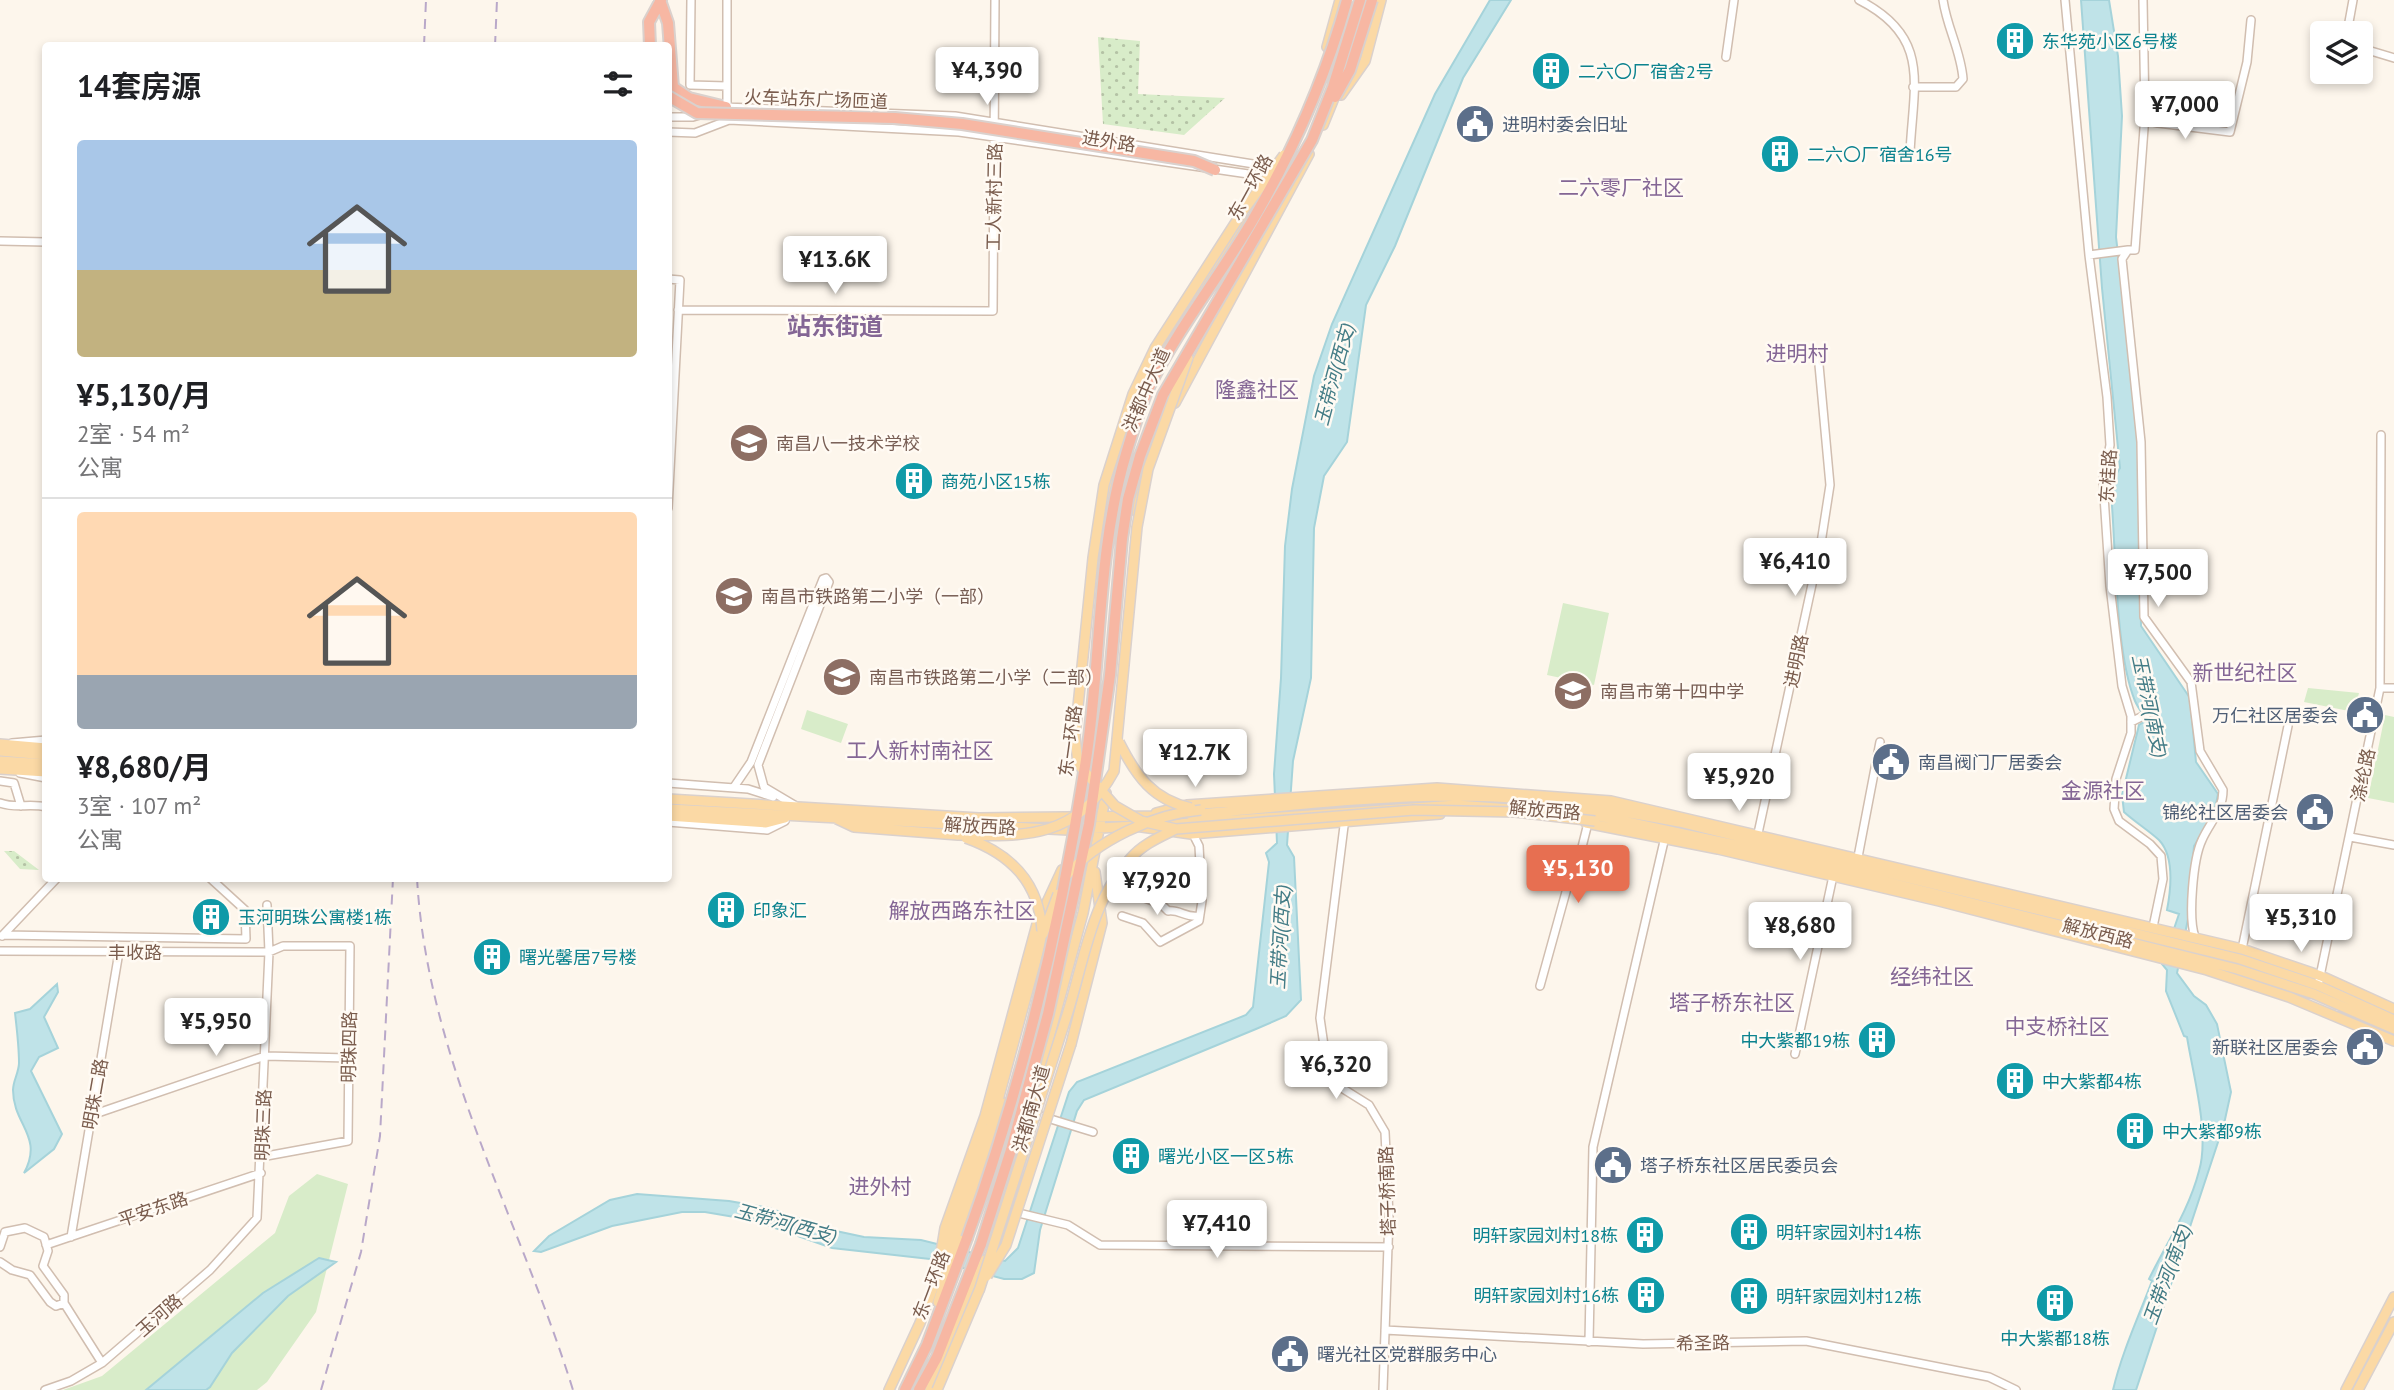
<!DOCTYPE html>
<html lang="zh">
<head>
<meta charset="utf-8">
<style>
	:root { --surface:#fff; --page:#f2f2f2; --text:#202124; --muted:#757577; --line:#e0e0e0; --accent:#e76f51 }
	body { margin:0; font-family:"PT Sans","Noto Sans SC",sans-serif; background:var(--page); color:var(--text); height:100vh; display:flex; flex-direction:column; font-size:26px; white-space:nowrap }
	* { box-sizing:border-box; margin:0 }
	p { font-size:23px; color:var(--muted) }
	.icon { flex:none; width:38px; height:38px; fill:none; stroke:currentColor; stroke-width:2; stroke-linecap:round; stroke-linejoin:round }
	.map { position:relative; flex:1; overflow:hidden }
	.side { position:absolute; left:42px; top:42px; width:630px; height:840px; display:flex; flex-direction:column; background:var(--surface); border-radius:7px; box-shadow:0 4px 10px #0003 }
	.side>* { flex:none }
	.fabs { position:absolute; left:2310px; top:21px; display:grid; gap:14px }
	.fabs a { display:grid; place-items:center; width:63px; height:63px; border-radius:7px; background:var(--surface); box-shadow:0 4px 10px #0003; font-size:35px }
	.price { position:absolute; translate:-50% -60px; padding:0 16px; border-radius:7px; background:#fff; color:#222; font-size:23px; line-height:46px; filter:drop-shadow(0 2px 4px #0008) }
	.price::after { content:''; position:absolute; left:50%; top:42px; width:21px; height:16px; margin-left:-10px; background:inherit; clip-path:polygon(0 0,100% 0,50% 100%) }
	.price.current { background:var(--accent); color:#fff }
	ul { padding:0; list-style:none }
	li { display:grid; align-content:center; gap:14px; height:371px; padding:0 35px }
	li+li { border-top:2px solid var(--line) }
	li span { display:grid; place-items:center; height:217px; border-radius:7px; color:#555 }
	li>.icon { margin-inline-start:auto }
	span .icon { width:126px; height:126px; fill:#fffc; stroke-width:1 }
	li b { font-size:30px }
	h2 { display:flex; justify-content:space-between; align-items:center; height:84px; padding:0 35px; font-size:30px }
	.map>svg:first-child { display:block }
	.grass { fill:url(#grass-dots) }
	.park { fill:#d8ecc9 }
	.water { fill:#bfe3e8; stroke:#a5d3da; stroke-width:2 }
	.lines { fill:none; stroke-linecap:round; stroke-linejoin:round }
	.minor-casing { stroke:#d1beb0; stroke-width:10 }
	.major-casing { stroke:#dad1cd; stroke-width:12 }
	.highway-casing { stroke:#dad1cd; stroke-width:14 }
	.minor { stroke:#fff; stroke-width:7 }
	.major { stroke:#fbd9a5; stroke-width:9 }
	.highway { stroke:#f7b7a3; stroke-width:10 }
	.rail { stroke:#b9a8c9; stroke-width:2; stroke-dasharray:10 7; stroke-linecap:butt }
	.major-bridge-casing { stroke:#dad1cd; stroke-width:12; stroke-linecap:butt }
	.highway-bridge-casing { stroke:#dad1cd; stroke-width:14; stroke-linecap:butt }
	.major-bridge { stroke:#fbd9a5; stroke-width:9 }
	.highway-bridge { stroke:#f7b7a3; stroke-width:10 }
	.labels { text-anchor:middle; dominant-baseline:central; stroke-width:5; stroke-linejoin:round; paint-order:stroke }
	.culture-label { font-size:18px; fill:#0d838f; stroke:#fffaf3; text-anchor:start }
	.street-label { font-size:18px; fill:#7a5c4d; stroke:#fffaf3 }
	.service-label { font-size:18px; fill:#4e5e75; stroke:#fffaf3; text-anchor:start }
	.education-label { font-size:18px; fill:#785e54; stroke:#fffaf3; text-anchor:start }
	.water-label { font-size:19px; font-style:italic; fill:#437c86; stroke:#fffaf3 }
	.quarter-label { font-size:21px; fill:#846695; stroke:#fffaf3 }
	.district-label { font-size:24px; font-weight:bold; fill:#846695; stroke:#fffaf3 }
</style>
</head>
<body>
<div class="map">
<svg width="2394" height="1390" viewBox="0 0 2394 1390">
	<defs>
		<pattern id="grass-dots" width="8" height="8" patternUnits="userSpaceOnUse" patternTransform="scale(1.75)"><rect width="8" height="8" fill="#d8ecc9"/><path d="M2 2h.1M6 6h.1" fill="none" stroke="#b4c2a5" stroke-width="1.8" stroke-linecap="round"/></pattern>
	</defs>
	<rect width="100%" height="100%" fill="#fdf6ec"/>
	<path class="grass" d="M 1098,37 L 1140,41 L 1138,94 L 1225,98 L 1184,135 L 1103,124 Z
		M 4,851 L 14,851 L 39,870 L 20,869 Z"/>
	<path class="park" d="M 1563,603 L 1609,613 L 1594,685 L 1547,675 Z
		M 2308,688 L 2359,693 L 2354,712 L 2304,702 Z
		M 807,710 L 848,724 L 841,743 L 801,729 Z
		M 2385,715 L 2394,717 L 2394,803 L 2368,798 Z
		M 317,1174 L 348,1184 L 316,1312 L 267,1382 L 257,1390 L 63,1390 L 102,1376 L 275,1233 L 289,1196 Z"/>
	<path class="water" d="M 1490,0 L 1511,0 L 1463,78 L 1395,246 L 1366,305 L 1347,442 L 1324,476 L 1314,528 L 1311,678 L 1293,761 L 1287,845 L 1294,857 L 1301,1000 L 1286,1016 L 1256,1029 L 1084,1100 L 1077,1111 L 1040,1230 L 1034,1273 L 1022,1279 L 1004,1279 L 930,1259 L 832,1248 L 752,1220 L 705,1212 L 682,1212 L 612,1226 L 541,1252 L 534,1251 L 549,1236 L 610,1200 L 637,1194 L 729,1201 L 769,1208 L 836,1231 L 864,1237 L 921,1240 L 1005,1261 L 1018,1248 L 1069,1092 L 1077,1082 L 1246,1015 L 1253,1007 L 1269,862 L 1266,853 L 1277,843 L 1274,774 L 1281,678 L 1285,546 L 1292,489 L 1314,376 L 1332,324 L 1435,94 Z
		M 2081,0 L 2109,0 L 2118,56 L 2122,116 L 2116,237 L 2138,422 L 2141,626 L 2190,698 L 2196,762 L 2218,794 L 2214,814 L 2194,846 L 2188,919 L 2177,973 L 2194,996 L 2206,1005 L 2217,1024 L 2231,1092 L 2224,1124 L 2136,1390 L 2113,1390 C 2122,1352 2138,1318 2152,1281 L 2149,1279 C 2166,1244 2189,1210 2199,1171 C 2210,1134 2193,1075 2187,1037 L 2184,1036 L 2166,991 L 2167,970 L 2162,964 L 2179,914 L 2167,910 C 2171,889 2175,857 2159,840 C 2148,830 2135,822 2124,812 L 2122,795 L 2139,725 L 2147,720 C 2143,714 2138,708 2135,701 C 2116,655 2116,559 2112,506 L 2112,481 L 2120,468 L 2102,288 Z
		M 57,984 L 58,992 L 44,1017 L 58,1048 L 39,1057 L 31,1071 L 62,1134 L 54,1149 L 24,1173 C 44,1136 13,1125 13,1090 C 13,1081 19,1072 19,1063 C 19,1047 17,1030 15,1013 L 30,1009 Z
		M 319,1258 L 336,1262 L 288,1296 L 232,1353 L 210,1387 L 206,1390 L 146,1390 L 263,1293 Z"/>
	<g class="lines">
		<g class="minor-casing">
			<path id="minor" d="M 691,0 L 690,85 L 727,86
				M 1859,0 C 1932,37 1913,85 1910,153
				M 2065,0 L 2089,255 L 2107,397 L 2110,445 L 2103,481 L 2110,586 L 2122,686 L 2131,716 L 2131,733 L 2116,779 L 2114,809 L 2119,821 L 2150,844 L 2161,856 L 2163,879 L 2153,927
				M 2143,0 L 2145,115 L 2149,121 L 2158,123 L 2230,132 L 2247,62 L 2251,20
				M 2347,33 L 2353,0
				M 2361,48 L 2394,58
				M 1726,57 L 1734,0
				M 1913,87 L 1956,87 L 1963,79 C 1961,51 1947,28 1943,0
				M 724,107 L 955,116 L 1278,168
				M 727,109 L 727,0
				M 2145,115 L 2135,250 L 2128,250 L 2122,259 L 2141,442 L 2144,617 L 2191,682 L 2200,751 L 2223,790 C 2223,811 2210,822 2202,840 C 2193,859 2188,918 2195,937
				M 668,117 L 693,117 L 703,114
				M 668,132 L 695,133 L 729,120 L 959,132 L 1269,177 L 1291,184
				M 0,241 L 46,242
				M 2089,255 L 2128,250
				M 668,279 L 680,280 L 668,508
				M 678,310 L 993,311 L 995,0
				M 2380,688 L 2394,688
				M 2131,722 L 2147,714
				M 12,743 L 46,740
				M 20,773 L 46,778
				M 0,781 L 14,783 L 21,806
				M 668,783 L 748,789 L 773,797
				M 734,787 L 751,762 L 823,579 L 826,578 L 829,582 L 758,765 L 764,787 L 796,806
				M 0,803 C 15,809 30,803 46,807
				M 1345,818 L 1320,1018 L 1329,1080 L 1369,1105 L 1385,1132 L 1389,1217 L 1383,1390
				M 668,822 L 767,830 L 785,821
				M 2350,837 L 2394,845
				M 1757,838 L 1821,543 L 1830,485 L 1818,354
				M 1858,857 L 1880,742
				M 1131,893 L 1161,904 L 1168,911 C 1179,909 1186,918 1198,916
				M 1122,916 L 1143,923 L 1160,942 L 1199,921 L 1202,901 L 1199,846 L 1193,834
				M 3,935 L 246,939 L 245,910 L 210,878
				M 2,936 L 57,878
				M 2242,949 L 2288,726
				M 0,951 L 269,952 L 283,946 L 350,946 L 348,1141 L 261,1157
				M 2319,981 L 2380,688 L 2381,435
				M 1540,986 L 1577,852 L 1587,854 L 1582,847 L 1588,823
				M 1795,1054 L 1833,876
				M 1031,1113 L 1093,1132
				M 92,1115 L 265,1056 L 349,1058
				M 1002,1209 L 1068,1225 L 1100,1245 L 1389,1247
				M 71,1237 L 119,952
				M 46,1245 L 261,1173
				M 0,1247 L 5,1232
				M 0,1262 L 12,1270 L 30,1275 L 50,1302 L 56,1306 L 64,1303 L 64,1295 L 43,1266 L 48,1251 L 44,1237 L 25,1228 L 5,1232
				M 64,1303 L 102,1363
				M 1385,1330 L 1643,1344 L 1806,1341 L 1989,1377 L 2016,1390
				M 1589,1342 L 1593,1147 L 1665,837
				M 45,1390 L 71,1381 L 102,1363 L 210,1270 L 257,1218 L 269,952 L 267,905"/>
		</g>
		<g class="major-casing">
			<path id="major" d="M 1357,26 L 1366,0
				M 1327,47 L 1340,0
				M 1341,95 L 1365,61 L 1381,0
				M 1323,125 L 1336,93
				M 1142,391 L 1153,365 L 1243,219
				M 1175,403 L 1309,154
				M 1136,511 L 1142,480
				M 1099,573 L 1109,486 L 1134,414
				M 0,744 L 46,748
				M 0,751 L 46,755
				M 0,761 L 46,764
				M 0,769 L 46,772
				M 668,799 L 979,818 L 1163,816
				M 668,809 L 1068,830 L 1135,826
				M 1156,813 L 1187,805 L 1437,788 L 1611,801 L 2242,949 L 2321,976 L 2394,1009
				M 1191,815 C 1279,807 1369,796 1457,796 C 1532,796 1605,808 1679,822 L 2240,959 L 2317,985 L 2394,1020
				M 668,816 L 766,823 L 785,818
				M 837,819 L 854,827 L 958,835
				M 1586,823 L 1718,849 L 1939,901 L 2207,970 L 2289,997 L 2394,1041
				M 1163,825 L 1457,805 L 1599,816 L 1754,849 L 2237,969 L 2314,994 L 2394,1029
				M 1135,826 L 1191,834 L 1440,814
				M 1071,1044 L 1102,923 L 1095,872
				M 1014,1166 L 1083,913 L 1106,793
				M 945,1254 L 991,1126 L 1043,934
				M 938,1302 L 1005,1103
				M 889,1390 L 920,1323 L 937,1277 L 945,1228 L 985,1116 L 1037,924 L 1062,870
				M 930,1390 L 985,1260
				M 2346,1390 L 2394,1297
				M 2358,1390 L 2394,1322"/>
		</g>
		<g class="highway-casing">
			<path id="highway" d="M 660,0 L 668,23 L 673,87 L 689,98 L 726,107
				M 650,46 L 649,22 L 661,0
				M 905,1390 L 927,1345 L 967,1238
				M 919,1390 L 937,1357 L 981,1244"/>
		</g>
		<use href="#minor" class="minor"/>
		<use href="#major" class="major"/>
		<use href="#highway" class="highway"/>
		<path class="rail" d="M 424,46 L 426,0
			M 495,46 L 497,0
			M 417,878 C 427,1059 520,1220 573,1390
			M 321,1390 L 361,1252 L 380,1136 L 393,878"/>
		<g class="major-bridge-casing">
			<path id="major-bridge" d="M 1284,155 L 1243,211 L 1155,348 L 1133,394 L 1104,485 L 1093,558 L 1075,736 L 1078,764 L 1115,806 L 1141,821 L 1176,829 L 1414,810 L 1515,812 L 1595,821
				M 1119,742 C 1136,776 1153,800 1191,808
				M 958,835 C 1026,837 1078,838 1114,771 L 1137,527 L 1148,469 L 1188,358
				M 966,838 C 1011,854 1039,882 1042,931
				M 1065,877 C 1097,840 1153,814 1201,810
				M 1043,934 L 1058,894
				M 987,1276 L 1006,1245 L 1071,1044
				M 979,1291 C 1008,1199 1038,1107 1067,1015 C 1084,962 1091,900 1131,858 C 1143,844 1160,837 1176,829
				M 937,1390 L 980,1288"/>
		</g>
		<g class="highway-bridge-casing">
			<path id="highway-bridge" d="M 668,96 L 697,113 L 895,118 L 962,124 L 1194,161 L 1215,170
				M 1335,97 L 1350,70 L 1372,0
				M 967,1238 C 1022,1085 1060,927 1085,766 C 1102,663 1096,554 1126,454 C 1133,431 1140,406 1150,385 C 1178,329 1219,277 1251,223 C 1293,152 1325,79 1347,0
				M 981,1244 L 1011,1150 L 1048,1014 L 1089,824 L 1110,675 L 1122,539 L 1128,499 L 1140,456 L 1163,395 L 1312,140 L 1333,87 L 1360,0"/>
		</g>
		<use href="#major-bridge" class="major-bridge"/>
		<use href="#highway-bridge" class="highway-bridge"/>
	</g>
	<defs>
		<g id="building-disc" transform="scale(2.0125)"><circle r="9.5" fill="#0f9aa8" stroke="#fffaf3"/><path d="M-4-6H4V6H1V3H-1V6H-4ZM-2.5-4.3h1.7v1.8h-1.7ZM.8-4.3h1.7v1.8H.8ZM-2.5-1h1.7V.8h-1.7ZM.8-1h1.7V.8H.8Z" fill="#fff"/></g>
		<g id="civic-disc" transform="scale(2.0125)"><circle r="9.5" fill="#5c6f8a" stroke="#fffaf3"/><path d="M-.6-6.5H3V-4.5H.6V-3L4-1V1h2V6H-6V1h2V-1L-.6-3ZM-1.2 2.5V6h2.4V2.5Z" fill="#fff"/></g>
		<g id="school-disc" transform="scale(2.0125)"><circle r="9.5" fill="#8d6e63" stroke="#fffaf3"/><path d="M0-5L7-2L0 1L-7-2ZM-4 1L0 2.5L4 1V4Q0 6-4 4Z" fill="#fff"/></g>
	</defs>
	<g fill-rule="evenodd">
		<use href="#building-disc" x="2015" y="41"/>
		<use href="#building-disc" x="1551" y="71"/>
		<use href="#civic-disc" x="1475" y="124"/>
		<use href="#building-disc" x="1780" y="154"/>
		<use href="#school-disc" x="749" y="443"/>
		<use href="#building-disc" x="914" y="481"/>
		<use href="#school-disc" x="734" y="596"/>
		<use href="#school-disc" x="842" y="677"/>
		<use href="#school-disc" x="1573" y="691"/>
		<use href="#civic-disc" x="2365" y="715"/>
		<use href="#civic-disc" x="1891" y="762"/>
		<use href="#civic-disc" x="2315" y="812"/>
		<use href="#building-disc" x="726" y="910"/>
		<use href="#building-disc" x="211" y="917"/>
		<use href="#building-disc" x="492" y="957"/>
		<use href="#building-disc" x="1877" y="1040"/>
		<use href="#civic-disc" x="2365" y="1047"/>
		<use href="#building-disc" x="2015" y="1081"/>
		<use href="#building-disc" x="2135" y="1131"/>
		<use href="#building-disc" x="1131" y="1156"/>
		<use href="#civic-disc" x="1613" y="1165"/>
		<use href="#building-disc" x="1749" y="1232"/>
		<use href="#building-disc" x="1645" y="1235"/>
		<use href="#building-disc" x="1646" y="1295"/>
		<use href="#building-disc" x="1749" y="1296"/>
		<use href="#building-disc" x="2055" y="1303"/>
		<use href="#civic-disc" x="1290" y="1354"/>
	</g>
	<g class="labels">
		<g class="culture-label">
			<text x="2042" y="41">东华苑小区6号楼</text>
			<text x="1578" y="71">二六〇厂宿舍2号</text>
			<text x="1807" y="154">二六〇厂宿舍16号</text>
			<text x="941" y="481">商苑小区15栋</text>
			<text x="753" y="910">印象汇</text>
			<text x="238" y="917">玉河明珠公寓楼1栋</text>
			<text x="519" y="957">曙光馨居7号楼</text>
			<text x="1850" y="1040" text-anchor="end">中大紫都19栋</text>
			<text x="2042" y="1081">中大紫都4栋</text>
			<text x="2162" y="1131">中大紫都9栋</text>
			<text x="1158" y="1156">曙光小区一区5栋</text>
			<text x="1776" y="1232">明轩家园刘村14栋</text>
			<text x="1618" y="1235" text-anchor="end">明轩家园刘村18栋</text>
			<text x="1619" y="1295" text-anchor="end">明轩家园刘村16栋</text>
			<text x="1776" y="1296">明轩家园刘村12栋</text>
			<text x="2055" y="1338" text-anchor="middle">中大紫都18栋</text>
		</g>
		<g class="street-label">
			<text transform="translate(816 99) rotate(2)">火车站东广场匝道</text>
			<text transform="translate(1109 141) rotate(9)">进外路</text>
			<text transform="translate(1250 187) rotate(-61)">东一环路</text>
			<text transform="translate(994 197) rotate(-89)">工人新村三路</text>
			<text transform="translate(1146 390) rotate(-66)">洪都中大道</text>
			<text transform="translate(2108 476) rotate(-86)">东桂路</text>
			<text transform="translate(1796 661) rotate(-78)">进明路</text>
			<text transform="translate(1070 741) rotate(-82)">东一环路</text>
			<text transform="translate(2363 775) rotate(-78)">涤纶路</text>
			<text transform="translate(1545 810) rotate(5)">解放西路</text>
			<text transform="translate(980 826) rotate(3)">解放西路</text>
			<text transform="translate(2098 933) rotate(14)">解放西路</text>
			<text x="135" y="952">丰收路</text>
			<text transform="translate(349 1047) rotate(-89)">明珠四路</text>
			<text transform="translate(95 1094) rotate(-80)">明珠二路</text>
			<text transform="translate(1031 1109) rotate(-74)">洪都南大道</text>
			<text transform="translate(263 1125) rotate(-88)">明珠三路</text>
			<text transform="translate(1387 1191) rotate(-92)">塔子桥南路</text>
			<text transform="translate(153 1209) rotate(-19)">平安东路</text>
			<text transform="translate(931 1285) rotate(-69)">东一环路</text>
			<text transform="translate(159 1315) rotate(-41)">玉河路</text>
			<text transform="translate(1703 1343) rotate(-1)">希圣路</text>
		</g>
		<g class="service-label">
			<text x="1502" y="124">进明村委会旧址</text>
			<text x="2338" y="715" text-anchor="end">万仁社区居委会</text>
			<text x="1918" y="762">南昌阀门厂居委会</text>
			<text x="2288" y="812" text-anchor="end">锦纶社区居委会</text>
			<text x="2338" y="1047" text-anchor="end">新联社区居委会</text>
			<text x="1640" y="1165">塔子桥东社区居民委员会</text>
			<text x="1317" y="1354">曙光社区党群服务中心</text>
		</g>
		<g class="education-label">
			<text x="776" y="443">南昌八一技术学校</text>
			<text x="761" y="596">南昌市铁路第二小学（一部）</text>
			<text x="869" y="677">南昌市铁路第二小学（二部）</text>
			<text x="1600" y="691">南昌市第十四中学</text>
		</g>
		<g class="water-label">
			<text transform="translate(1334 374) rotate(-75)">玉带河(西支)</text>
			<text transform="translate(2150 706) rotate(78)">玉带河(南支)</text>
			<text transform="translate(1280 937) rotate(-87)">玉带河(西支)</text>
			<text transform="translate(786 1223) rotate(15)">玉带河(西支)</text>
			<text transform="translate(2167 1274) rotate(-70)">玉带河(南支)</text>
		</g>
		<g class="quarter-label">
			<text x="1621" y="187">二六零厂社区</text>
			<text x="1797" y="353">进明村</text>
			<text x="1257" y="389">隆鑫社区</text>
			<text x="2245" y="672">新世纪社区</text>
			<text x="920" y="750">工人新村南社区</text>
			<text x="2103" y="790">金源社区</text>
			<text x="962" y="910">解放西路东社区</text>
			<text x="1932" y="976">经纬社区</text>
			<text x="1732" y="1002">塔子桥东社区</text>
			<text x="2057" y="1026">中支桥社区</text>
			<text x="880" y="1186">进外村</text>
		</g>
		<g class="district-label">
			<text x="835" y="326">站东街道</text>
		</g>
	</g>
</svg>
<div class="fabs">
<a><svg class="icon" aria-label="layers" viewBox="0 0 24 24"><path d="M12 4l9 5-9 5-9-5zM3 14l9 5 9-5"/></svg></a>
</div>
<b class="price" style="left:987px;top:107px">¥4,390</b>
<b class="price" style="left:2185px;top:141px">¥7,000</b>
<b class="price" style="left:835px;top:296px">¥13.6K</b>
<b class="price" style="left:1795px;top:598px">¥6,410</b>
<b class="price" style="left:2158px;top:609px">¥7,500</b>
<b class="price" style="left:1195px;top:789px">¥12.7K</b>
<b class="price" style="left:1739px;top:813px">¥5,920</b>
<b class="price current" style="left:1578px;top:905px">¥5,130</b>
<b class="price" style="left:1157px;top:917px">¥7,920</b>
<b class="price" style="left:2301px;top:954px">¥5,310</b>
<b class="price" style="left:1800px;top:962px">¥8,680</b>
<b class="price" style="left:216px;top:1058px">¥5,950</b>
<b class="price" style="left:1336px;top:1101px">¥6,320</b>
<b class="price" style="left:1217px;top:1260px">¥7,410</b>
<section class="side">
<h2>14套房源<svg class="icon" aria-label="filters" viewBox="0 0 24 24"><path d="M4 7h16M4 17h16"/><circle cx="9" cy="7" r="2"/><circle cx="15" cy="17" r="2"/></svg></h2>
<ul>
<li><span style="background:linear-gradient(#a9c7e8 60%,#c2b280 0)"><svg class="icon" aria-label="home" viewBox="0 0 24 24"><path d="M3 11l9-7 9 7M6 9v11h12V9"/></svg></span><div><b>¥5,130/月</b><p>2室 · 54 m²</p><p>公寓</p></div></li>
<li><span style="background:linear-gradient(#ffd9b3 75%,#9aa5b1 0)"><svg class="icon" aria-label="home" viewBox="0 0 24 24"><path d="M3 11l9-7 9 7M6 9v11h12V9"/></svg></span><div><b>¥8,680/月</b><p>3室 · 107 m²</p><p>公寓</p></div></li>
</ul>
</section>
</div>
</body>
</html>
